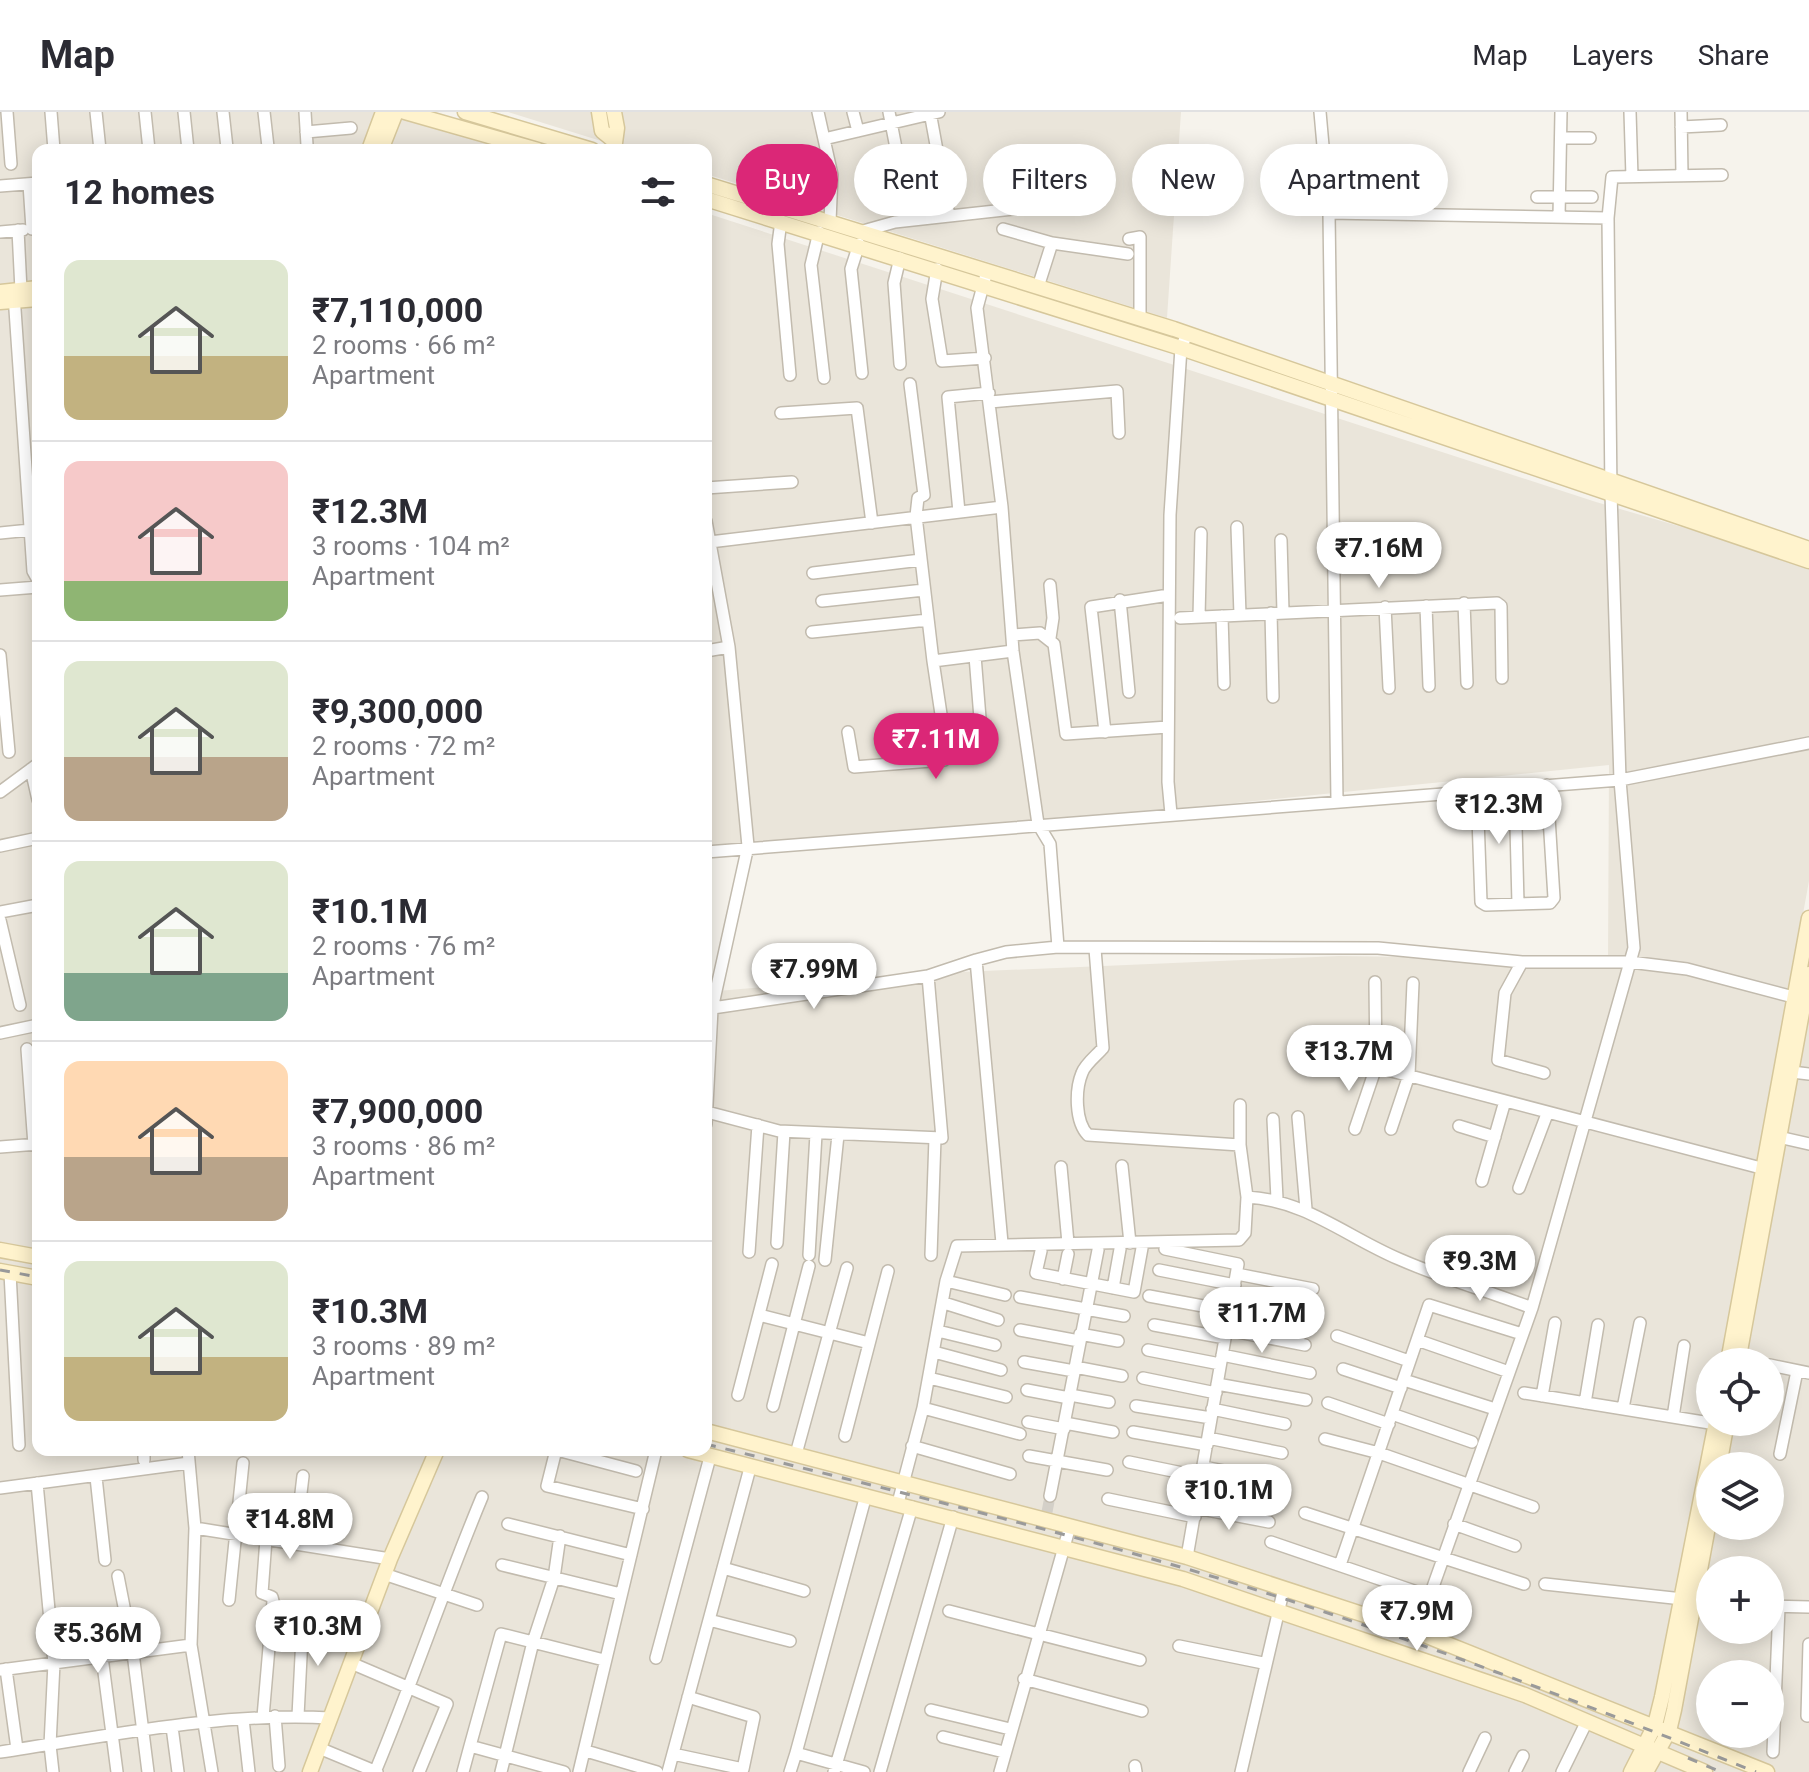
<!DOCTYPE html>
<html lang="en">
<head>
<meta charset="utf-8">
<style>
	:root { --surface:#fff; --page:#f7f7f7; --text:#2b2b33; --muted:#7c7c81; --line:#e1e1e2; --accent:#db2777 }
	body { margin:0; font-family:Roboto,sans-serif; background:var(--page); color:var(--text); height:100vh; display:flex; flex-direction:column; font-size:30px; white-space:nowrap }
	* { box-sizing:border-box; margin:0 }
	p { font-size:26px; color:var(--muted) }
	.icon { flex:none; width:44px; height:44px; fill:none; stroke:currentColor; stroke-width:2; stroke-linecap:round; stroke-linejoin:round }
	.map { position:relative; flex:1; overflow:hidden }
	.sheet { position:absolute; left:32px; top:32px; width:680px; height:1312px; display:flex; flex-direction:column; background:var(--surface); border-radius:16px; box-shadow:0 4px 20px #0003 }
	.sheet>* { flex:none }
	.banner { position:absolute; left:736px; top:32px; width:760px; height:72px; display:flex; gap:16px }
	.controls { position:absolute; left:1696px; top:1236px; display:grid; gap:16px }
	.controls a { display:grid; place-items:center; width:88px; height:88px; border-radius:50%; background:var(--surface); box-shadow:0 4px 20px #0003; font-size:40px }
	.price { position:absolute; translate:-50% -68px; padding:0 18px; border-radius:28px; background:#fff; color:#222; font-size:26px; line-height:52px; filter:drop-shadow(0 2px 4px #0008) }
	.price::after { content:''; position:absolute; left:50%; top:48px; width:24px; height:18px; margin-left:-12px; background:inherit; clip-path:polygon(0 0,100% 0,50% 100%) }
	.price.on { background:var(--accent); color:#fff }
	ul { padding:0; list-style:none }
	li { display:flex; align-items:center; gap:24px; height:200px; padding:0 32px }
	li+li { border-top:2px solid var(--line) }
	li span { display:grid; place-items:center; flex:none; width:224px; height:160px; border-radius:16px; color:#555 }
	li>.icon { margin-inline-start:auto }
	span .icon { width:96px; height:96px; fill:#fffc; stroke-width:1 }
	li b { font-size:34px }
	h2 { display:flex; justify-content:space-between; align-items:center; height:96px; padding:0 32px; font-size:34px }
	.tag { padding:0 28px; border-radius:36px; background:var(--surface); box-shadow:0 4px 20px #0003; font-size:28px; line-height:72px }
	.tag.on { background:var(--accent); color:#fff }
	header { display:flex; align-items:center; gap:48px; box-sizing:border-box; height:112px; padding:0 40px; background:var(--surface); border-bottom:2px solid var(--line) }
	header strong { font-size:38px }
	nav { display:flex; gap:44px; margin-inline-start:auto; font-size:28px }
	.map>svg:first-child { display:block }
	.residential { fill:#eae5da; fill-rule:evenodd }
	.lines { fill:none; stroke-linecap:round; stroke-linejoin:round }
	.street-tunnel { stroke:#d4d0c8; stroke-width:11; stroke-dasharray:11 5.5; stroke-linecap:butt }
	.street-casing { stroke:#c2bbae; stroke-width:14 }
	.secondary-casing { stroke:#d6c79b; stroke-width:17 }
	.street { stroke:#fff; stroke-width:11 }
	.secondary { stroke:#fff3cd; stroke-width:14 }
	.rail { stroke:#9a9a9a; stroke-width:3; stroke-dasharray:10 10; stroke-linecap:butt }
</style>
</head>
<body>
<header>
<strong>Map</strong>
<nav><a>Map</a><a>Layers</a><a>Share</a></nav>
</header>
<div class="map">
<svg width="1809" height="1660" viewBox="0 0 1809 1660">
	<rect width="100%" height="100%" fill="#f6f3ec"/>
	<path class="residential" d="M 0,0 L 396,0 L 513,38 L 38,38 L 38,1338 L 706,1338 L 706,880 L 914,862 L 1339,844 L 1608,848 L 1609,653 L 706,745 L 706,101 L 1596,390 L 1809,452 L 1809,769 L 1721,1250 L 1710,1250 L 1710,1308 L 1649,1635 L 1637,1660 L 0,1660 Z
		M 508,0 L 1181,0 L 1167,206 L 706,62 L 706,38 L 630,38 Z
		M 1809,856 L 1809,1660 L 1655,1660 L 1665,1640 L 1710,1394 L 1710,1414 L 1770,1414 L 1770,1354 L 1717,1354 L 1725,1310 L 1770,1310 L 1770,1250 L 1736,1250 ZM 1710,1458 L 1770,1458 L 1770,1518 L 1710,1518 ZM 1710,1562 L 1770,1562 L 1770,1622 L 1710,1622 Z"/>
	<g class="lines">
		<path class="street-tunnel" d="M 1047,1400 L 1050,1384"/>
		<g class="street-casing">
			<path id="street" d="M 7,0 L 11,52
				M 51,0 L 54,38
				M 96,0 L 100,38
				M 145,0 L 149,38
				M 184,0 L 188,38
				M 223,0 L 227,36
				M 264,0 L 268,35
				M 305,0 L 307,33
				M 818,0 L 832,63 L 830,109
				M 853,0 L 858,19
				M 889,0 L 910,108
				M 930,0 L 949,104
				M 1320,0 L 1329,101 L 1337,689
				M 1630,0 L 1632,65
				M 1681,0 L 1682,63
				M 1681,15 L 1721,13
				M 306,20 L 351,16
				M 1561,26 L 1590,26
				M 824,27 L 939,0
				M 29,72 L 32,117
				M 0,74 L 38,71
				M 1537,85 L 1592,85
				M 1329,101 L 1608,106 L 1611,381 L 1620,668 L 1634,836 L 1532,1196 L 1417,1520
				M 1559,105 L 1561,0
				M 1608,106 L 1612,65 L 1722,63
				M 781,109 L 778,132 L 790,263
				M 1003,117 L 1052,131
				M 18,118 L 21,178
				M 863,119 L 895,110 L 1049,93
				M 0,120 L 23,118
				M 819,120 L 811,153 L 824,266
				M 1129,127 L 1140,125 L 1140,207
				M 859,132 L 851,157 L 862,261
				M 900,146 L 894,171 L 900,252
				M 937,157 L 932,187 L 942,249 L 985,246
				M 987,159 L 977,196 L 1002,395 L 1013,539 L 1038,712 L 1050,732 L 1058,835
				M 1038,175 L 1052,131 L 1128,142
				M 14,183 L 33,459 L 38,468
				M 910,272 L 924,383 L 918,386 L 916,404 L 933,549 L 1013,539
				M 990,290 L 1117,279 L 1119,321
				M 781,301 L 857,296 L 872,411
				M 706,376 L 792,370
				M 959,400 L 948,285 L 989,281
				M 706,409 L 729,535 L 748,734 L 712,897 L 706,1012
				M 1237,415 L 1240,503
				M 0,421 L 30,418
				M 1281,428 L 1283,500
				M 710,430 L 1002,395
				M 813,461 L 921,448
				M 0,478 L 38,475
				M 1120,488 L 1129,580
				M 822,489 L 924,478
				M 1464,491 L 1467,571
				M 1426,494 L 1429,574
				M 1385,495 L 1389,576
				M 1271,501 L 1273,585
				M 1222,504 L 1224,572
				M 1199,505 L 1201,421
				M 1180,506 L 1497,491 L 1501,494 L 1502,566
				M 812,520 L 928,508
				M 1012,523 L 1040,521 L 1054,532 L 1066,622 L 1168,615
				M 1050,526 L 1053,506 L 1050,473
				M 706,539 L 729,535
				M 0,543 L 9,640
				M 975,544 L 982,631
				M 848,620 L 854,655 L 944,648 L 947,642 L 933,549
				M 1105,620 L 1091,495 L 1169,483
				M 31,657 L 38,688
				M 1515,675 L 1518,792
				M 1477,678 L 1481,790 L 1486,793 L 1550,791 L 1554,786 L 1547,673
				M 0,680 L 38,652
				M 1171,702 L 1168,670 L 1170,403 L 1181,236 L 1187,222
				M 0,734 L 38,726
				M 706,740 L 1620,668 L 1809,631
				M 0,800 L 38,793
				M 0,808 L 20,893
				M 1522,850 L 1630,850 L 1687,857 L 1801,887
				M 928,864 L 976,848
				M 706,897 L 928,864 L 942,1026 L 779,1019 L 707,1000
				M 0,921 L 38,913
				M 27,937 L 34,1033
				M 1376,955 L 1761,1056
				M 1792,960 L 1809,962
				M 1298,1005 L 1306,1097
				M 1273,1007 L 1277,1087
				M 1459,1014 L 1495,1025
				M 1355,1017 L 1376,955 L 1375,870
				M 1391,1017 L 1409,963 L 1413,871
				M 1774,1024 L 1809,1032
				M 1240,1033 L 1240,993
				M 0,1035 L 38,1032
				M 1122,1054 L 1130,1131
				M 1061,1055 L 1068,1131
				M 1482,1069 L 1505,989
				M 1519,1076 L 1547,1002
				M 1247,1085 C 1305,1088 1347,1125 1399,1147 C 1442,1166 1488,1179 1532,1196
				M 777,1131 L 784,1020
				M 1002,1131 L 976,848 L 1006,840 L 1058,835 L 1378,836 L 1522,850 L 1505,881 L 1498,948 L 1544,961
				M 1165,1137 L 1238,1152 L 1187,1445
				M 1041,1139 L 1036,1161 L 1134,1180 L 1142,1136
				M 749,1140 L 758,1013
				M 809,1143 L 816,1022
				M 931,1143 L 935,1026
				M 825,1148 L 838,1023
				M 1159,1158 L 1235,1173
				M 10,1161 L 19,1333
				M 1237,1162 L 1313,1177
				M 1063,1167 L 1068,1142
				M 946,1169 L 1005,1183
				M 1113,1176 L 1120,1137
				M 1149,1184 L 1230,1199
				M 1020,1185 L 1124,1204
				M 1232,1189 L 1312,1206
				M 944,1191 L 998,1208
				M 759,1203 L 869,1231
				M 1154,1213 L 1225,1226
				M 1020,1218 L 1079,1229
				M 1227,1218 L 1305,1233
				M 938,1219 L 995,1233
				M 1080,1222 L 1118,1229
				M 1337,1224 L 1409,1249
				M 1417,1228 L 1509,1260
				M 1148,1238 L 1220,1252
				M 934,1240 L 1001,1258
				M 1222,1243 L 1310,1261
				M 1732,1244 L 1759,1250
				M 1024,1250 L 1074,1259
				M 1770,1253 L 1809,1261
				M 1075,1255 L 1122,1264
				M 1343,1257 L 1401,1276
				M 929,1266 L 1006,1285
				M 1143,1266 L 1216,1281
				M 1404,1268 L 1495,1297
				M 1217,1272 L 1306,1288
				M 1027,1278 L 1069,1286
				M 1524,1281 L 1716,1312
				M 738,1283 L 772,1152
				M 1070,1283 L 1109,1290
				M 1542,1284 L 1555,1211
				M 1328,1291 L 1389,1312
				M 1585,1291 L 1598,1213
				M 773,1294 L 809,1154
				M 1136,1294 L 1211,1306
				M 923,1296 L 1020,1322
				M 1623,1296 L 1640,1211
				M 1212,1297 L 1285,1312
				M 1392,1302 L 1472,1330
				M 1673,1305 L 1684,1234
				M 1028,1310 L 1064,1317
				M 1065,1311 L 1113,1320
				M 1133,1320 L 1207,1333
				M 845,1324 L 888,1159
				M 1208,1326 L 1282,1341
				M 1325,1327 L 1379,1341 L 1533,1395
				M 912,1334 L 1010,1362
				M 188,1338 L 195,1416 L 191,1533 L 212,1660
				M 556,1338 L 547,1374 L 643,1397
				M 557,1338 L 636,1359
				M 796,1342 L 847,1156
				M 1780,1342 L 1797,1259
				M 1029,1344 L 1107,1358
				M 144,1348 L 144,1338
				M 1129,1350 L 1202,1365
				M 1204,1355 L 1279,1370
				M 96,1365 L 105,1448
				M 37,1371 L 54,1551 L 50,1633 L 53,1660
				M 0,1376 L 189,1351
				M 1050,1384 L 1098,1138
				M 1108,1387 L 1195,1405
				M 898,1391 L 923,1296 L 946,1169 L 957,1134 L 1239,1128 L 1245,1121 L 1247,1085 L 1240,1033 L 1088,1023 C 1075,1010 1075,978 1082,961 C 1085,952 1097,943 1103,936 L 1095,837
				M 1196,1396 L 1269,1410
				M 1305,1401 L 1524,1472
				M 508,1412 L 631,1443
				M 1454,1412 L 1515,1434
				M 195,1416 L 390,1447
				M 1271,1430 L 1423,1482
				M 295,1432 L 303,1364
				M 502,1453 L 621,1482
				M 1340,1453 L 1429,1193 L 1522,1222
				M 723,1456 L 804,1479
				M 384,1462 L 477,1493
				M 118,1464 L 133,1541 L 148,1660
				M 1545,1472 L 1710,1490
				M 229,1488 L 243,1351
				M 1770,1494 L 1809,1495
				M 949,1499 L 1140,1548
				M 709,1508 L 790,1529
				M 1179,1534 L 1263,1551
				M 102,1545 L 117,1660
				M 656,1546 L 710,1345
				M 351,1551 L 447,1592 L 419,1660
				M 6,1557 L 17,1637
				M 0,1558 L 191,1533
				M 1024,1567 L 1142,1599
				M 931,1598 L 1010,1617
				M 275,1604 L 279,1654
				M 298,1604 L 303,1505
				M 1807,1604 L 1809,1532
				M 263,1605 L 273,1489 L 272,1485 L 262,1481 L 266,1427
				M 243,1607 L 249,1660
				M 172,1615 L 178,1660
				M 943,1625 L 1004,1640
				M 319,1636 L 377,1660
				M 586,1639 L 657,1660
				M 0,1640 C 109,1624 220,1600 330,1606
				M 1773,1640 L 1779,1495
				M 673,1642 L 743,1657 L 754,1605 L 688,1585
				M 1135,1654 L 1136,1660
				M 375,1660 C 413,1569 444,1476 482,1385
				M 463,1660 L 470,1634
				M 501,1660 L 533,1530 L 554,1466 L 560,1424
				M 564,1660 L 470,1634 L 501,1522 L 604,1548
				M 579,1660 L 656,1338
				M 668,1660 L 750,1356
				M 790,1660 L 796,1641
				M 834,1660 L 912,1395
				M 864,1660 L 796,1641 L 866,1383
				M 880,1660 L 953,1405
				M 1000,1660 L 1070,1414
				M 1241,1660 L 1284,1476
				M 1469,1660 L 1485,1626
				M 1515,1660 L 1523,1644
				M 1562,1660 L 1587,1609"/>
		</g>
		<g class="secondary-casing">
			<path id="secondary" d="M 405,0 L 538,38
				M 465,0 L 592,38
				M 599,0 L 602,19 L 613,28
				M 369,38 L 383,0
				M 381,38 L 396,0
				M 614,38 L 617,16 L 614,0
				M 706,72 L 1174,217 L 1809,437
				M 706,87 L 1181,236 L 1809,449
				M 0,180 L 38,176
				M 0,190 L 38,187
				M 0,1138 L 38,1145
				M 0,1159 L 38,1166
				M 1728,1250 L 1809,806
				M 1738,1250 L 1809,862
				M 706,1319 L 1187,1445 L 1417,1520 L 1767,1660
				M 688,1338 L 1183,1467 L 1525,1583 L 1705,1660
				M 1719,1354 L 1727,1310
				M 310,1660 L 390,1447 L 437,1338
				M 1631,1660 L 1655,1613 L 1662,1585 L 1716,1310
				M 1646,1660 L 1669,1619 L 1674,1598 L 1710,1404"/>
		</g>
		<use href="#street" class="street"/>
		<use href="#secondary" class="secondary"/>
		<path class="rail" d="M 0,1158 L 38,1165
			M 706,1332 C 878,1375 1051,1416 1221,1467 C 1402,1522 1580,1590 1756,1660
			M 1688,1646 L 1721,1660"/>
	</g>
</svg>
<div class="controls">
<a><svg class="icon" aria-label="locate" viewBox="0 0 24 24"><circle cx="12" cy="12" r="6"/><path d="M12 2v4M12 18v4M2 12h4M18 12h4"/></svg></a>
<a><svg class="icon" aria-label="layers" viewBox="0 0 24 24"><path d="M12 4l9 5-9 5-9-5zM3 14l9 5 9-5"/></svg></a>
<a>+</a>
<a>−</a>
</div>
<b class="price" style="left:1379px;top:478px">₹7.16M</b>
<b class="price on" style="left:936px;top:669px">₹7.11M</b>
<b class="price" style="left:1499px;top:734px">₹12.3M</b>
<b class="price" style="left:814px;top:899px">₹7.99M</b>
<b class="price" style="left:1349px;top:981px">₹13.7M</b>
<b class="price" style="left:1480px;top:1191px">₹9.3M</b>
<b class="price" style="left:1262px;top:1243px">₹11.7M</b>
<b class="price" style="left:1229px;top:1420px">₹10.1M</b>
<b class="price" style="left:290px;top:1449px">₹14.8M</b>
<b class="price" style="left:1417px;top:1541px">₹7.9M</b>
<b class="price" style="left:318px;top:1556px">₹10.3M</b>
<b class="price" style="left:98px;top:1563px">₹5.36M</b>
<div class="banner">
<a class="tag on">Buy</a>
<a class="tag">Rent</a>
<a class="tag">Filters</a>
<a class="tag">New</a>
<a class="tag">Apartment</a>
</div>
<section class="sheet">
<h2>12 homes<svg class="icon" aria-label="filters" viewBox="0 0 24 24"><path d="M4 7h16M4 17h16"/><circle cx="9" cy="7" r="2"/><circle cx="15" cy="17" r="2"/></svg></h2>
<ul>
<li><span style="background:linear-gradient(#dfe7d0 60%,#c2b280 0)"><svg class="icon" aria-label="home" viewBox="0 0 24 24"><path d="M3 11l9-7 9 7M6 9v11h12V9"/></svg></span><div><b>₹7,110,000</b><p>2 rooms · 66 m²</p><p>Apartment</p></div></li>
<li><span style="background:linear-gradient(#f6c9c9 75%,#8fb573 0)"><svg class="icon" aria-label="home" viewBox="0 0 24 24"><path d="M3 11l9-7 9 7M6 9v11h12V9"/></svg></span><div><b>₹12.3M</b><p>3 rooms · 104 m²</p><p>Apartment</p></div></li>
<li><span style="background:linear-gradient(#dfe7d0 60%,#b9a48a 0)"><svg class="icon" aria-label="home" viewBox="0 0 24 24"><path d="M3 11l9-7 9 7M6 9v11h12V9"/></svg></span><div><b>₹9,300,000</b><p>2 rooms · 72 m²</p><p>Apartment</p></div></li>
<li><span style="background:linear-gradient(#dfe7d0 70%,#7fa58c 0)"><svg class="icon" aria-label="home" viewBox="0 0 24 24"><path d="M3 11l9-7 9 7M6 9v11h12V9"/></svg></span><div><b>₹10.1M</b><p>2 rooms · 76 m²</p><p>Apartment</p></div></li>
<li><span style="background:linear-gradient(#ffd9b3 60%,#b9a48a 0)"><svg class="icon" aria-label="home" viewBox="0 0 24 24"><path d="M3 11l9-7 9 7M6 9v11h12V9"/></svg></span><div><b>₹7,900,000</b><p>3 rooms · 86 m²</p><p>Apartment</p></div></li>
<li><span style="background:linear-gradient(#dfe7d0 60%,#c2b280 0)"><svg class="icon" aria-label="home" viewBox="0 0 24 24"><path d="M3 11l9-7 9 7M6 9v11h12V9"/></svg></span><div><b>₹10.3M</b><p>3 rooms · 89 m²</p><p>Apartment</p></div></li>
</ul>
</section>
</div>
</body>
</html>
